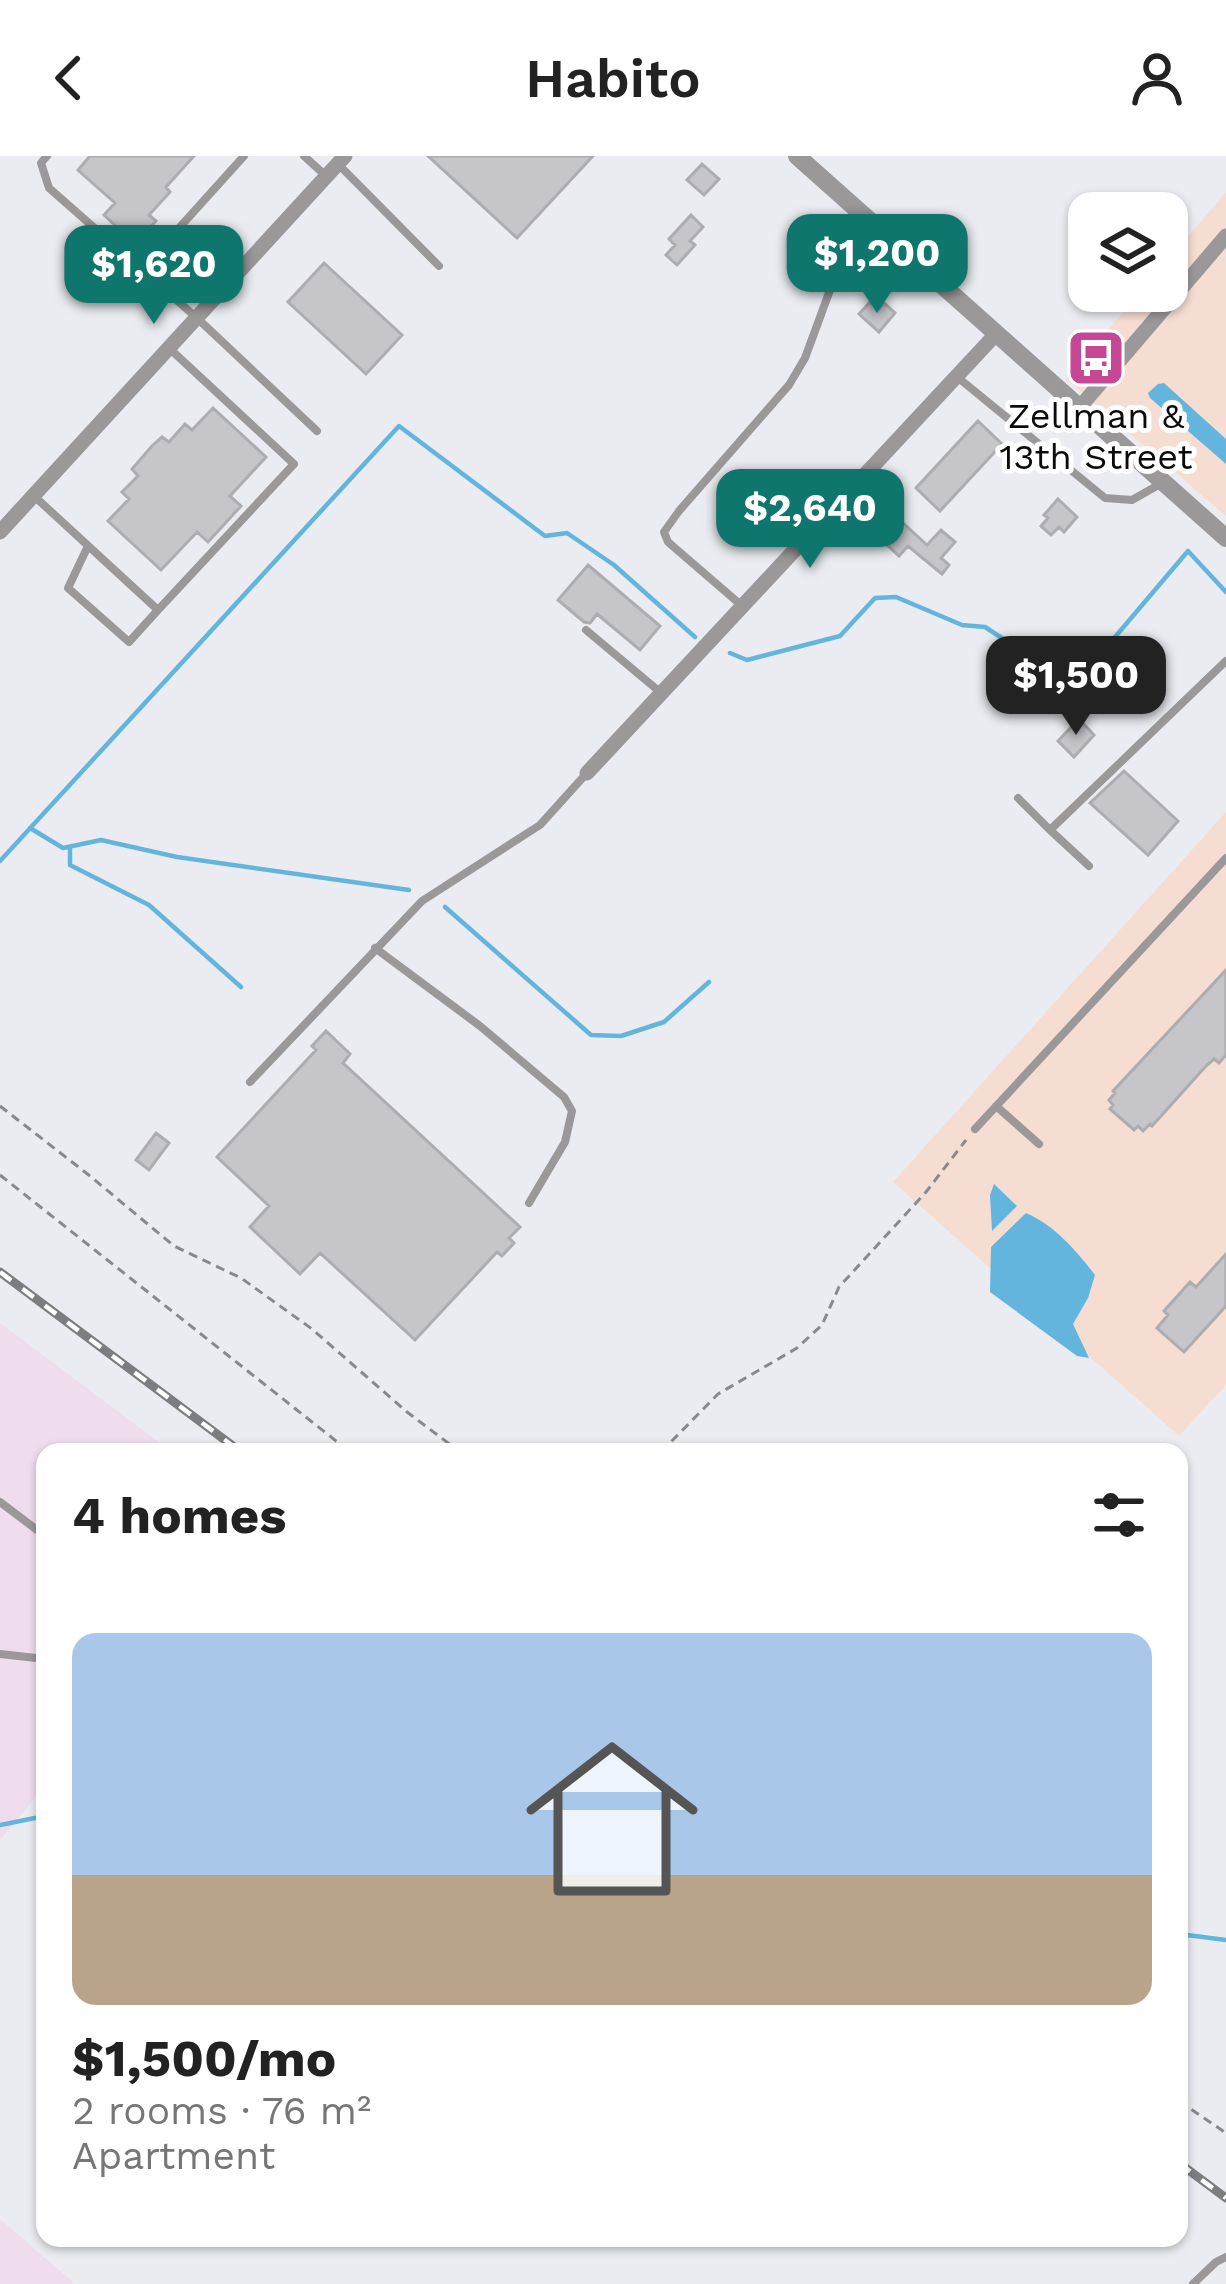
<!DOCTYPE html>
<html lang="en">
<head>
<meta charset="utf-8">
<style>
	:root { --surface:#fff; --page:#f6f6f6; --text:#222; --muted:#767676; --accent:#0f766e }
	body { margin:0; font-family:"Work Sans",sans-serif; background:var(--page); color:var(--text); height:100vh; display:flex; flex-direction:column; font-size:45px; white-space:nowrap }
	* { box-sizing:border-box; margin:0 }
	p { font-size:39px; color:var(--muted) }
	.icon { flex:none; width:66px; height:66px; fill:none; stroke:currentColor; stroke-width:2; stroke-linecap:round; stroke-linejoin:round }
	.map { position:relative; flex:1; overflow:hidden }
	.side { position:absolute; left:36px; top:1287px; width:1152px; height:804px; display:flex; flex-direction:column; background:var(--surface); border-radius:24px; box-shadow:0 3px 9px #0004 }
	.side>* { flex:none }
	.tools { position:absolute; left:1068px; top:36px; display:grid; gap:24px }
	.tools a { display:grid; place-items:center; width:120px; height:120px; border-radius:24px; background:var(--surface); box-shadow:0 3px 9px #0004; font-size:60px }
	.price { position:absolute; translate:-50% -102px; padding:0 27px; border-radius:24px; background:var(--accent); color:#fff; font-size:39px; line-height:78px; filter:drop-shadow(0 3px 6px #0008) }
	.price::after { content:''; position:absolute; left:50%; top:72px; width:36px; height:27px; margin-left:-18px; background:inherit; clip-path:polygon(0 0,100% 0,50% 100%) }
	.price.on { background:#222; color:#fff }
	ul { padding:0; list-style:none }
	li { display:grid; align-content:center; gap:24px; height:636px; padding:0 36px }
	li span { display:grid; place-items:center; height:372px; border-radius:24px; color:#555 }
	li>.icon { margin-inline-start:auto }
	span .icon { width:216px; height:216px; fill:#fffc; stroke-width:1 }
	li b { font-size:51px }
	h2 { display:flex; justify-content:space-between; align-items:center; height:144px; padding:0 36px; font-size:51px }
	header { display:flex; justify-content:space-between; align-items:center; height:156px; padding:0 36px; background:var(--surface); font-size:54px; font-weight:600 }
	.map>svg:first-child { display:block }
	.commercial { fill:#f5ddd2 }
	.education { fill:#efdcec }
	.water { fill:#64b5dd }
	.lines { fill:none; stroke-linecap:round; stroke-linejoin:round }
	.stream { stroke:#64b5dd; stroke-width:4.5 }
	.building { fill:#c5c5ca; stroke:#acacb1; stroke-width:3 }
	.path { stroke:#89898d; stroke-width:3; stroke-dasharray:9 6; stroke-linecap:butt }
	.service { stroke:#9b9899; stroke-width:8 }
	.minor { stroke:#9b9899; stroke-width:15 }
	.tertiary { stroke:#9b9899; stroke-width:18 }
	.rail-casing { stroke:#7c7d80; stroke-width:9 }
	.rail { stroke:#fff; stroke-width:4.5; stroke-dasharray:14; stroke-linecap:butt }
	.labels { text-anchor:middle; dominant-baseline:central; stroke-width:10; stroke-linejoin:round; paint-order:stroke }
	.poi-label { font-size:36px; fill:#0b0b0d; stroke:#fff }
</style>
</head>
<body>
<header><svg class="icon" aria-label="back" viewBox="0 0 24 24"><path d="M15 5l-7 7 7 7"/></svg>Habito<svg class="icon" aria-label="person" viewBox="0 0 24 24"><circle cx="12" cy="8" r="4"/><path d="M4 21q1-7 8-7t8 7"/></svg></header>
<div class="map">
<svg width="1226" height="2128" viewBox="0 0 1226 2128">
	<rect width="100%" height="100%" fill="#ebecf1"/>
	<path class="commercial" d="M 1226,36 L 1226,360 L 1066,223 L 1141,135 L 1167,135 L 1167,105 Z
		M 1226,656 L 1226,1229 L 1179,1280 L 893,1026 Z"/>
	<path class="education" d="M 0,1167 L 172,1296 L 45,1296 L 45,1630 L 0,1684 Z
		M 0,2063 L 75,2128 L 0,2128 Z"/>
	<path class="water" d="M 1164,227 L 1226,283 L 1226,308 L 1150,242 L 1148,237 L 1158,228 Z
		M 994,1028 L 1017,1050 L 992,1075 L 990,1039 Z
		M 1026,1057 C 1054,1069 1077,1095 1095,1119 L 1088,1142 L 1073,1168 L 1089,1202 L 1077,1200 L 990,1136 L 991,1091 Z"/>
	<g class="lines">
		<path class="stream" d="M 730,497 L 747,504 L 840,480 L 875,442 L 896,441 L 962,469 L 985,471 L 1008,486 L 1082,511 L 1115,481 L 1188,395 L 1226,436
			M 30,672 L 63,692 L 101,684 L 177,701 L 409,734
			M 70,692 L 70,709 L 149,749 L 241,831
			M 0,705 L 399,270 L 545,380 L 567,377 L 614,409 L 695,481
			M 445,751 L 591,879 L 621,880 L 664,866 L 709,826
			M 0,1669 L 45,1660
			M 1179,1778 L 1226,1784"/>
	</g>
	<path class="building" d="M 90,0 L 194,0 L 166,31 L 170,36 L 149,59 L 156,65 L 135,88 L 104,59 L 115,47 L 78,14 Z
		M 428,0 L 593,0 L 517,82 Z
		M 702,8 L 719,23 L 704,39 L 687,24 Z
		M 691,59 L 703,71 L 690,85 L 695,89 L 677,109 L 666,99 L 675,89 L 669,83 Z
		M 324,107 L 402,179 L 366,218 L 288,146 Z
		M 870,146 L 879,153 L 884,147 L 895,157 L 879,176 L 859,158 Z
		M 213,252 L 266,301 L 230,340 L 241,350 L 208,386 L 197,376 L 161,414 L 108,365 L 129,343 L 122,336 L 138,320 L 132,313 L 152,290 L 162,281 L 169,286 L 185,268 L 192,274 Z
		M 978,265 L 1002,288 L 940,355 L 916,332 Z
		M 1058,343 L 1077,361 L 1064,376 L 1059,371 L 1051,379 L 1041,370 L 1048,362 L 1044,359 Z
		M 902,366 L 927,389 L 941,374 L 955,386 L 941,402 L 949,409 L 942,418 L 908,390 L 899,400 L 884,386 Z
		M 588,409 L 660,470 L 640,494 L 597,458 L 590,467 L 584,466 L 558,444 Z
		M 1079,563 L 1094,579 L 1074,601 L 1058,585 Z
		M 1124,615 L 1178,665 L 1148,699 L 1090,647 Z
		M 1226,814 L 1226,899 L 1219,907 L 1214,903 L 1206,910 L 1152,970 L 1150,968 L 1143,975 L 1138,970 L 1134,974 L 1110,953 L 1113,949 L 1109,944 L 1115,937 L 1113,935 Z
		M 326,875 L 350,898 L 343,907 L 520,1071 L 509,1082 L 514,1087 L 502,1100 L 497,1096 L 415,1184 L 320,1097 L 300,1118 L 250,1071 L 269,1050 L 217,1001 L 316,894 L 312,890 Z
		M 156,977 L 169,987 L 149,1014 L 136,1004 Z
		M 1226,1098 L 1226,1150 L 1184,1196 L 1157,1172 L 1168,1159 L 1164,1155 L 1190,1126 L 1196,1131 Z"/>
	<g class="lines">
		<path class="path" d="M 0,950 L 90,1020 L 174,1090 L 241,1122 L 312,1173 L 407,1256 L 460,1296
			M 0,1019 L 350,1296
			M 661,1296 L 718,1238 L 797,1192 L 822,1169 L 839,1131 L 926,1036 L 966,984
			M 1179,1945 L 1226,1977"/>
		<path class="service" d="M 47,0 L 41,7 L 49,32 L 197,162 L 317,275
			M 304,0 L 325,19
			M 339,9 L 439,110
			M 142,113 L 244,0
			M 956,220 L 1105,342 L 1132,344 L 1162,327
			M 34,340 L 158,454 L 294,308 L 170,193
			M 88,390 L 68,432 L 129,486 L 158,454
			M 741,449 L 668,386 L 664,376 L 679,355 L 789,229 L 805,202 L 833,126 L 883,77
			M 586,474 L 660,536
			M 1018,642 L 1050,674
			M 1089,710 L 1050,674 L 1226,505
			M 375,792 L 480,870 L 564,941 L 572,955 L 565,986 L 529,1047
			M 250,926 L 422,745 L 540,669 L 586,618
			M 996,950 L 1039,988
			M 975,973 L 1226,702
			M 0,1346 L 45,1380
			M 0,1498 L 45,1503
			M 1193,2128 L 1216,2106 L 1226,2101"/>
		<path class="minor" d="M 1080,251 L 1226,80
			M 0,376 L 345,0
			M 587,617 L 996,178"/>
		<path class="tertiary" d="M 797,0 L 1226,382"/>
		<g class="rail-casing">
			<path id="rail" d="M 0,1116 L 241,1296
				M 1179,2007 L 1226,2042"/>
		</g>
		<use href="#rail" class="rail"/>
	</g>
	<defs>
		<g id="bus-square" transform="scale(3)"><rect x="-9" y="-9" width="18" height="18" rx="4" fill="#c54796" stroke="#fff"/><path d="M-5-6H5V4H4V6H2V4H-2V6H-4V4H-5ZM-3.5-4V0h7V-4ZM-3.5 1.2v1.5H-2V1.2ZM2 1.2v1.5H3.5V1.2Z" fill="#fff"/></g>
	</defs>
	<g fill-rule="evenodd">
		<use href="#bus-square" x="1096" y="202"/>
	</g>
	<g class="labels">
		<g class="poi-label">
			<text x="1096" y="260">Zellman &amp;<tspan x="1096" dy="41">13th Street</tspan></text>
		</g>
	</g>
</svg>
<div class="tools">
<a><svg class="icon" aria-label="layers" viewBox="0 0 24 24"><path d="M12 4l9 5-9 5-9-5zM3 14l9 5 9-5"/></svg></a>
</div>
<b class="price" style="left:877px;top:160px">$1,200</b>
<b class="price" style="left:154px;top:171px">$1,620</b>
<b class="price" style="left:810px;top:415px">$2,640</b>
<b class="price on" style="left:1076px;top:582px">$1,500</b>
<section class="side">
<h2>4 homes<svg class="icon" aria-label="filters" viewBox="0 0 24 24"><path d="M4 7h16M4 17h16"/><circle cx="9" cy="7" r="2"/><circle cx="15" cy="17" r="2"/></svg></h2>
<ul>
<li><span style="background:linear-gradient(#a9c7e8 65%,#b9a48a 0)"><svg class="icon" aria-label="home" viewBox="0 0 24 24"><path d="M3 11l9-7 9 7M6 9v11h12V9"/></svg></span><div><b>$1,500/mo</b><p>2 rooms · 76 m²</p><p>Apartment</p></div></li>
</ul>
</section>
</div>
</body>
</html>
